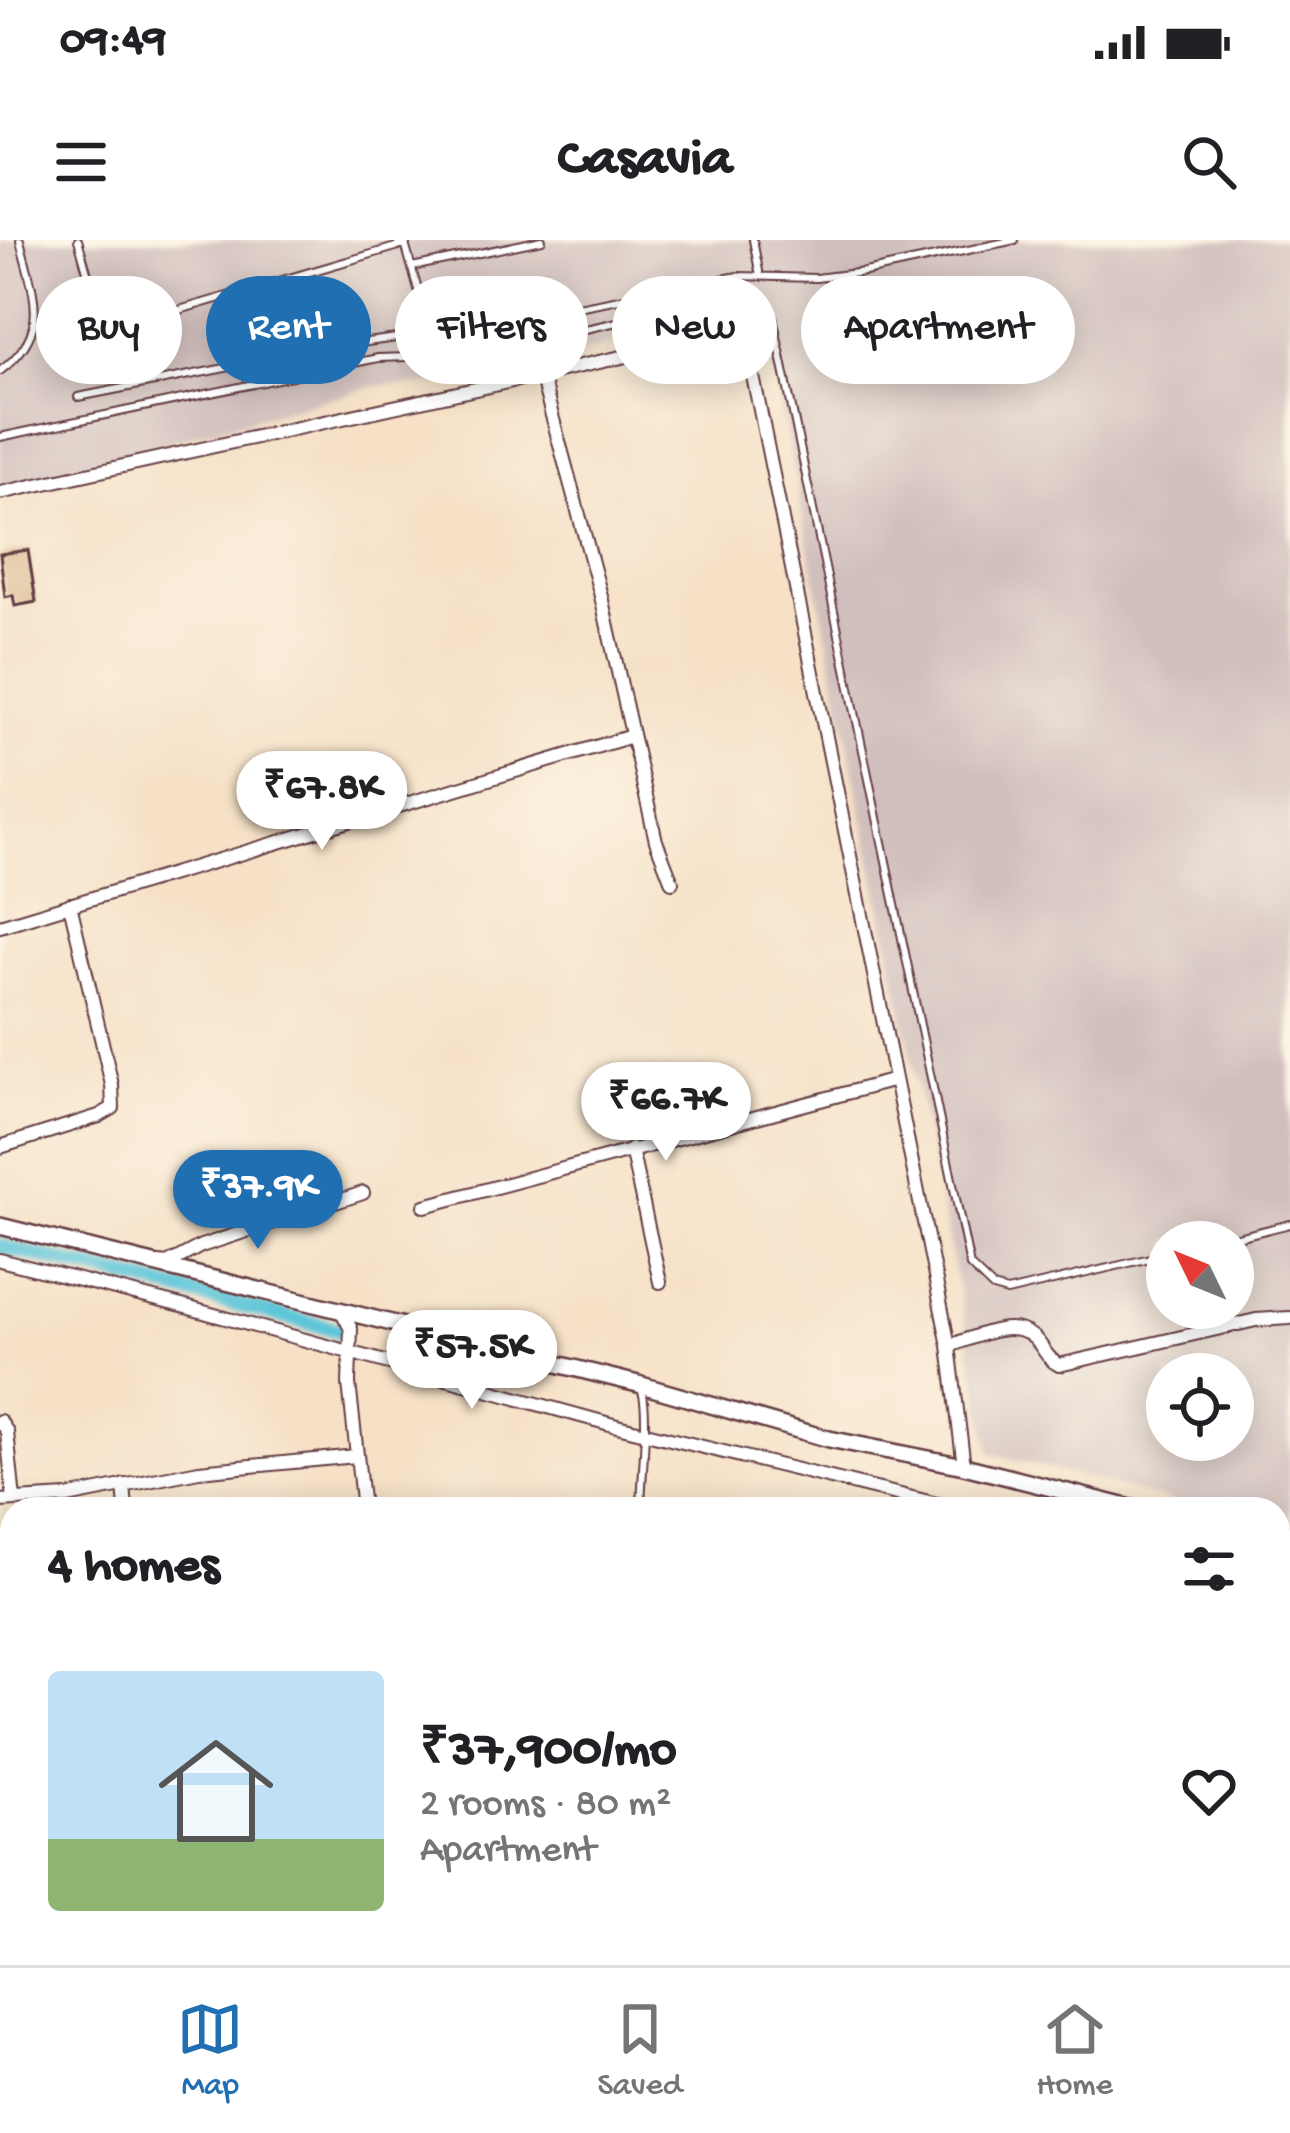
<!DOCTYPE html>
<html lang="en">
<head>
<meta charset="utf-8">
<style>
	:root { --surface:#fff; --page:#f6f6f6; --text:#202124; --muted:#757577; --line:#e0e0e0; --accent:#1f6fb2 }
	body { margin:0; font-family:"Gochi Hand",sans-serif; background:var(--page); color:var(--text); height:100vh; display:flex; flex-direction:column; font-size:45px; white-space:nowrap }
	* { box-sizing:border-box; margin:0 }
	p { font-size:39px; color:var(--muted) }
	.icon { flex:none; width:66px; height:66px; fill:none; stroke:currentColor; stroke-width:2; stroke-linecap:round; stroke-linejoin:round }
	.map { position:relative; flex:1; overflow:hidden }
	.drawer { position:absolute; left:0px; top:1257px; width:1290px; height:468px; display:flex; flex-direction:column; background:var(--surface); border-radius:36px 36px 0 0; box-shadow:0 6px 30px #0003 }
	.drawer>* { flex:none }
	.guide { position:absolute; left:36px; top:36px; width:1218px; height:108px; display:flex; gap:24px }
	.needle { width:78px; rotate:313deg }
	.buttons { position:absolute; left:1146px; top:981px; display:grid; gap:24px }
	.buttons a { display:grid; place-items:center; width:108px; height:108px; border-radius:50%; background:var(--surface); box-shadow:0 6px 30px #0003; font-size:60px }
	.price { position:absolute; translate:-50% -102px; padding:0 27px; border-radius:42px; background:#fff; color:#222; font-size:39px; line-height:78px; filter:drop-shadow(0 3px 6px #0008) }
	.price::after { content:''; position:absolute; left:50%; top:72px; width:36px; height:27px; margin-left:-18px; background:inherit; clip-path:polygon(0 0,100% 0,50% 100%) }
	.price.current { background:var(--accent); color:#fff }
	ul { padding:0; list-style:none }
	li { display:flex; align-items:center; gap:36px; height:300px; padding:0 48px }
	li+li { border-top:3px solid var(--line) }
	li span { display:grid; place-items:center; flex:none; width:336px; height:240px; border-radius:12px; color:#555 }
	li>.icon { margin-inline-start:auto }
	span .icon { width:144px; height:144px; fill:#fffc; stroke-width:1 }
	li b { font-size:51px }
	h2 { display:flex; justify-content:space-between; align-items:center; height:144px; padding:0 48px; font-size:51px }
	.tag { padding:0 42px; border-radius:54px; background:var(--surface); box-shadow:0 6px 30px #0003; font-size:42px; line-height:108px }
	.tag.current { background:var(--accent); color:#fff }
	.status { display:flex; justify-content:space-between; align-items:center; height:84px; padding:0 60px; background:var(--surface); direction:ltr }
	.status svg { height:33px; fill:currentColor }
	header { display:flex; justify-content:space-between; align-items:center; height:156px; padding:0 48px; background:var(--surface); font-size:54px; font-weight:700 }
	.tabs { display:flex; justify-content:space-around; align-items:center; height:168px; border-top:3px solid var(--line); background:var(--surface); font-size:33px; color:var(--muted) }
	.tabs a { display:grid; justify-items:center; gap:6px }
	.tabs .current { color:var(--accent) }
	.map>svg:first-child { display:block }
	.industrial { fill:#d1bfbd; fill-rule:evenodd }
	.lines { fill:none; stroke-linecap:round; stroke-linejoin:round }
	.canal { stroke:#5dc6d9; stroke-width:16 }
	.building { fill:#d9b78d }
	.service-casing { stroke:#643c42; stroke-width:10 }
	.minor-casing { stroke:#643c42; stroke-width:16 }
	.tertiary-casing { stroke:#643c42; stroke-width:20 }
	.service { stroke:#fff; stroke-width:6 }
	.minor { stroke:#fff; stroke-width:12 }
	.tertiary { stroke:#fff; stroke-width:15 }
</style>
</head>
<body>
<div class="status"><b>09:49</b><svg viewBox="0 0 49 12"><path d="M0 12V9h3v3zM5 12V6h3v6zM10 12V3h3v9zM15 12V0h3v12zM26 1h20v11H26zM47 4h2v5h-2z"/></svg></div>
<header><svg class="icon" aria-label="menu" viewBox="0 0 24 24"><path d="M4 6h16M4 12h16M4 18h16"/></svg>Casavia<svg class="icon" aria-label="search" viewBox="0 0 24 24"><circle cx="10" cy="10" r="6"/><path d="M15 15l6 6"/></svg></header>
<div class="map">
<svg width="1290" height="1725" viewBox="0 0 1290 1725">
	<rect width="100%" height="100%" fill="#fcf5e5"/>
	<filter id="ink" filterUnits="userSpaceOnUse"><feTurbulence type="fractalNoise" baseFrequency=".00833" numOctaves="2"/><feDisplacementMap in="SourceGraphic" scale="24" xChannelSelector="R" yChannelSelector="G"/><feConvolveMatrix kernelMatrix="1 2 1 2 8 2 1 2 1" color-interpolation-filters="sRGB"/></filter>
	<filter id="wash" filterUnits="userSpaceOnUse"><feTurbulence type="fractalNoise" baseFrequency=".004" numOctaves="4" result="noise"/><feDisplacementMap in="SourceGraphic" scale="48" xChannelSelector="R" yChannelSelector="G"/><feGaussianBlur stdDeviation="2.7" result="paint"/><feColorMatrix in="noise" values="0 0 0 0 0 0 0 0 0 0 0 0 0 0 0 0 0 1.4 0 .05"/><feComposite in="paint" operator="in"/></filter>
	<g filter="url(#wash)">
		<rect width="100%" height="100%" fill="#f6e1c7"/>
		<path class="industrial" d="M 0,0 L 1290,0 L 1290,1293 L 1278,1289 L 1278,1269 L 1202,1269 L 991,1213 L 761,70 L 445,144 L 374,146 L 0,248 ZM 1167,1002 L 1233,1002 L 1233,1068 L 1167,1068 ZM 1167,1134 L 1233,1134 L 1233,1200 L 1167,1200 Z"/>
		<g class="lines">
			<path class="canal" d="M 0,1006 L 338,1090"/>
		</g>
		<g id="blocks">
			<path class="building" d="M 28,310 L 36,362 L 15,366 L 13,355 L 5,357 L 0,314 Z"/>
		</g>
	</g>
	<g filter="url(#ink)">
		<use href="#blocks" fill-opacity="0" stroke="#643c42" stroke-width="3"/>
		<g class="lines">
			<g class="service-casing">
				<path id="service" d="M 78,0 C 88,30 93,80 131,84 L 406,4
					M 404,0 L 430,93
					M 753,0 L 760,36
					M 412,27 L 542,0
					M 0,131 C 53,91 33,55 20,0
					M 78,157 L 337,106 L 464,89 L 738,36 L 816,38 L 865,32 L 1015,0
					M 0,197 L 378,118 L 469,115 L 716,60 L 762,60 L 773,77 L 970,1026 L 993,1048 L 1007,1052 L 1167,1014
					M 1217,1002 L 1290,984
					M 641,1269 C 641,1242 650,1167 641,1149
					M 931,1713 L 934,1725"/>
			</g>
			<g class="minor-casing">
				<path id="minor" d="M 541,135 L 601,356 L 656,601 L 672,642
					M 0,253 L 727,94 L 740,98 L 749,117 L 761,175 L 949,1106 L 964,1226
					M 0,686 L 632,496
					M 0,907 L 99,876 L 113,868 L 112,845 L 70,664
					M 631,909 L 660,1042
					M 425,966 L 895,840
					M 0,1020 L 182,1066 L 617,1186 L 958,1269
					M 159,1023 L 167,1024 L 201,1006 L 363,953
					M 342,1072 L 351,1089 L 349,1143 L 363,1269
					M 949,1106 C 973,1098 1010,1078 1033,1097 C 1044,1106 1045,1118 1059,1125 L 1256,1080 L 1290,1078
					M 0,1181 L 7,1192 L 14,1260
					M 124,1245 L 126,1269
					M 0,1261 L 67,1257 L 199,1231 L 356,1216
					M 0,1337 L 12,1336
					M 1278,1351 L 1290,1353
					M 0,1456 L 5,1482 L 12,1488
					M 1278,1486 L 1290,1483
					M 0,1674 L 10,1725
					M 431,1713 L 434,1725
					M 797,1713 L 800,1725
					M 1083,1713 L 1087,1725
					M 1239,1713 L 1241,1725
					M 115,1725 L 163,1713"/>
			</g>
			<g class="tertiary-casing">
				<path id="tertiary" d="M 0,986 L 638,1144 L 829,1199 L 964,1226 L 1135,1269
					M 1278,1310 L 1290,1314"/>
			</g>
			<use href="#service" class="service"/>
			<use href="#minor" class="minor"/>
			<use href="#tertiary" class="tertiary"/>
		</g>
	</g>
</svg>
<div class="buttons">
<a><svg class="needle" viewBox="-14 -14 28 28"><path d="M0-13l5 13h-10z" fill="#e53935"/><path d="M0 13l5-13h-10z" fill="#757577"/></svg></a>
<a><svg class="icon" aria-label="locate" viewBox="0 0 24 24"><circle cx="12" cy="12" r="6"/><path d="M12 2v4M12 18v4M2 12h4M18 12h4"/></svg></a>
</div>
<b class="price" style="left:322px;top:613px">₹67.8K</b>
<b class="price" style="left:666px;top:924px">₹66.7K</b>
<b class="price current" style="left:258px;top:1012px">₹37.9K</b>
<b class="price" style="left:472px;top:1172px">₹57.5K</b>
<div class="guide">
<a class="tag">Buy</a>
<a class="tag current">Rent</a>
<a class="tag">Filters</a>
<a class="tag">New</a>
<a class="tag">Apartment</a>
</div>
<section class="drawer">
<h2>4 homes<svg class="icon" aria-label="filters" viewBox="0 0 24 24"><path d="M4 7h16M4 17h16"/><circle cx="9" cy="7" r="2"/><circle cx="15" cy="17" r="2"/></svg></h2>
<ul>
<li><span style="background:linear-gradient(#bfe0f5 70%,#8fb573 0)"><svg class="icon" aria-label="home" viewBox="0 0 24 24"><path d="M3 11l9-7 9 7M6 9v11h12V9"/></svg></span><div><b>₹37,900/mo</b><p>2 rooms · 80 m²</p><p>Apartment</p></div><svg class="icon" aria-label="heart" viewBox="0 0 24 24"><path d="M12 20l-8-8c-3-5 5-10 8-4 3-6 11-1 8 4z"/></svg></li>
</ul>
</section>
</div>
<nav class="tabs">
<a class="current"><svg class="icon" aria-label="map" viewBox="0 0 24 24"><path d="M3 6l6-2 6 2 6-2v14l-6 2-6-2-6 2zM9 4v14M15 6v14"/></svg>Map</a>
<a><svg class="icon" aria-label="saved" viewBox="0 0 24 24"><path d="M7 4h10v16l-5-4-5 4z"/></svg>Saved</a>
<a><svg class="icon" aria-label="home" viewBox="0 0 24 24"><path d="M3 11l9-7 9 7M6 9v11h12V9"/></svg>Home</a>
</nav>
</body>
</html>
